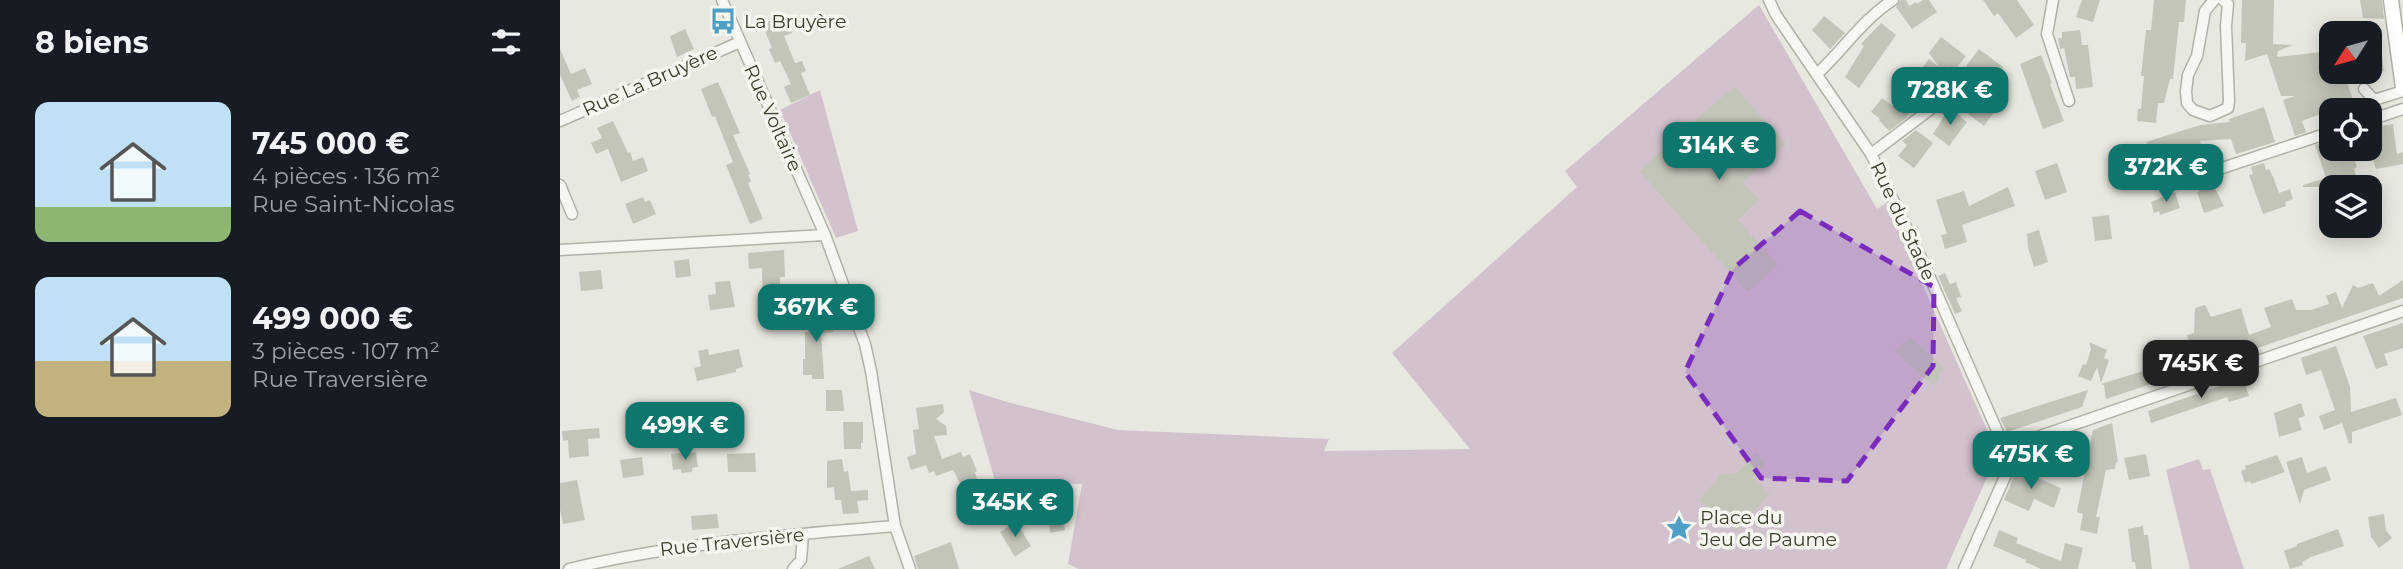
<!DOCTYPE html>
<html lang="fr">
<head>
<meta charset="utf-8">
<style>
	:root { --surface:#171b24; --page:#242831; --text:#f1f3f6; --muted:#9ea1a6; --accent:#0f766e }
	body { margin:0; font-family:Montserrat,sans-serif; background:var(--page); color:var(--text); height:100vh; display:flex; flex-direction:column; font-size:26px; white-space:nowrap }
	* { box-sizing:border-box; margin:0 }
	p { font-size:23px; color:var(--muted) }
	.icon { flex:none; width:38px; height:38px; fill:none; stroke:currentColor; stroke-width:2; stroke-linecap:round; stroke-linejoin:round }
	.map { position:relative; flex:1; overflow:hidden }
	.drawer { display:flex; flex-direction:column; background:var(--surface); width:560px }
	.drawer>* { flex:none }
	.needle { width:46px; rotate:233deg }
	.tools { position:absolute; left:1759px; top:21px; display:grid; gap:14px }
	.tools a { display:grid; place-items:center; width:63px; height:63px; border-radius:14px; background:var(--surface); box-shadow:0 4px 18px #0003; font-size:35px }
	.price { position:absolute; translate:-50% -60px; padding:0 16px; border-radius:14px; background:var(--accent); color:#fff; font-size:23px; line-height:46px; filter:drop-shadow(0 2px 4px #0008) }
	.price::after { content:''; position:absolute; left:50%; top:42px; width:21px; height:16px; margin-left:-10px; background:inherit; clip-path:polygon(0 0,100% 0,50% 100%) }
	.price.current { background:#222; color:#fff }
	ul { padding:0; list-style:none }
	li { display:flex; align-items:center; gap:21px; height:175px; padding:0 35px }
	li span { display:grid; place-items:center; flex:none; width:196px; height:140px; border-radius:14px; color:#555 }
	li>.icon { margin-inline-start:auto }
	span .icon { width:84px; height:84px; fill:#fffc; stroke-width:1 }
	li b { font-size:30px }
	h2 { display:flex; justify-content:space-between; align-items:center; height:84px; padding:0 35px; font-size:30px }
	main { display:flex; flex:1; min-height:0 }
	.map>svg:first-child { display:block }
	.green { fill:#d2c2ce }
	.building { fill:#c3c5b8 }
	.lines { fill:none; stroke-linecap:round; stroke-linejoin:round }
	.minor-casing { stroke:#b1b2a6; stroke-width:13 }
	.secondary-casing { stroke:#b1b2a6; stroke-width:17 }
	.minor { stroke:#f6f7f3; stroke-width:10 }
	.secondary { stroke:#fff; stroke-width:14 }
	.marked { fill:#7b2cbf; fill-opacity:0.2; stroke:#7b2cbf; stroke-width:5; stroke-dasharray:14 9; stroke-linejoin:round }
	.labels { text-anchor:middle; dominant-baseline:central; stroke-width:7; stroke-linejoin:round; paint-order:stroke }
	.poi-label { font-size:19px; fill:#3c3f2a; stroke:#f5f6f0; text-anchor:start }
	.street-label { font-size:19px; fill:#3c3f2a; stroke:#f5f6f0 }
</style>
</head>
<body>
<main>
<section class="drawer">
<h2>8 biens<svg class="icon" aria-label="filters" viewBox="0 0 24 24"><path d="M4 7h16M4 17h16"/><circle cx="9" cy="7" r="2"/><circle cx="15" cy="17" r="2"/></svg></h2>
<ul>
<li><span style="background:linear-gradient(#bfe0f5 75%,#8fb573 0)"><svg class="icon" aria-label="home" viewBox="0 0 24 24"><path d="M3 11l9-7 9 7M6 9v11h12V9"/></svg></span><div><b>745 000 €</b><p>4 pièces · 136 m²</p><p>Rue Saint-Nicolas</p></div></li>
<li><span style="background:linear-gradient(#bfe0f5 60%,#c2b280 0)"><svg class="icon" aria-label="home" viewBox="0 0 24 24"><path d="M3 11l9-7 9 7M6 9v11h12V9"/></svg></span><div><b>499 000 €</b><p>3 pièces · 107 m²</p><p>Rue Traversière</p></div></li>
</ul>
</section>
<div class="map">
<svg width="1843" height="569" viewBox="0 0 1843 569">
	<rect width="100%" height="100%" fill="#e8e8e0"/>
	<path class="green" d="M 1199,5 L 1317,209 L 1326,203 L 1432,441 L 1434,462 L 1386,569 L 519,569 L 508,564 L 522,484 L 435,481 L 409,390 L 447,402 L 558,430 L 769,439 L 764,451 L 910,449 L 832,353 L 1017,187 L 1005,171 Z
		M 260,90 L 298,231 L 276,238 L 220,110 Z
		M 1639,459 L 1643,470 L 1650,469 L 1684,569 L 1630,569 L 1606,470 Z"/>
	<path class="building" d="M 1341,0 L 1346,0 L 1349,6 L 1356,2 L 1357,4 L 1363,0 L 1369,0 L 1377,12 L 1352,29 L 1336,7 Z
		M 1423,0 L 1457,0 L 1474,25 L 1456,38 L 1438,13 L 1434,16 Z
		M 1522,0 L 1540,0 L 1533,22 L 1516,17 Z
		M 1594,0 L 1626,0 L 1624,22 L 1619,22 L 1613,79 L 1610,79 L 1604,103 L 1598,103 L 1596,123 L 1577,121 L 1578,109 L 1581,109 L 1584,76 L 1581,76 L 1586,30 L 1591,30 Z
		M 1682,0 L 1714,0 L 1713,44 L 1733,45 L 1718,51 L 1717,57 L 1771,51 L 1771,72 L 1783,72 L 1797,110 L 1771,110 L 1742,121 L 1746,132 L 1735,136 L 1723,100 L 1735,96 L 1721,96 L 1707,54 L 1685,61 L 1686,43 L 1681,43 Z
		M 1800,0 L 1822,0 L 1824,19 L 1803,18 Z
		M 224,15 L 232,33 L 224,36 L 235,63 L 242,61 L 246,71 L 241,73 L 250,95 L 231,103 L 224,87 L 231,84 L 220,61 L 215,63 L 209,49 L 212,48 L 202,24 Z
		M 1264,16 L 1285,33 L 1270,49 L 1252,30 Z
		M 1321,23 L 1336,35 L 1299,88 L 1285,77 L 1304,46 L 1301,44 Z
		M 125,29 L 134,49 L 117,57 L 110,36 Z
		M 1520,30 L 1522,45 L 1528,45 L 1533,87 L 1516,89 L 1515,77 L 1510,77 L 1504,48 L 1500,49 L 1498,38 L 1502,38 L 1502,32 Z
		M 1381,37 L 1406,56 L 1394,71 L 1387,66 L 1369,89 L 1365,96 L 1367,98 L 1360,106 L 1356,103 L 1345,119 L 1329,131 L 1319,120 L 1320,119 L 1311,112 L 1322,98 L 1333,106 L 1369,59 L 1379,67 L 1369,53 Z
		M 1820,42 L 1824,71 L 1810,74 L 1810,44 Z
		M 0,49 L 11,74 L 25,68 L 32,84 L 17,90 L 20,97 L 12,101 L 0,75 Z
		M 1419,49 L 1443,67 L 1431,83 L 1406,66 Z
		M 1481,55 L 1492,83 L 1490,84 L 1504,121 L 1483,129 L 1460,64 Z
		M 158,82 L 180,133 L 173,135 L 190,174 L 188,175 L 191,181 L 188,183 L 203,219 L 190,224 L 166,165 L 173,162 L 155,116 L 152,117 L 141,89 Z
		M 1174,86 L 1226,144 L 1183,182 L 1199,200 L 1178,220 L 1218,265 L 1188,292 L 1079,171 Z
		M 1428,88 L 1443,100 L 1424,126 L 1408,114 Z
		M 1704,107 L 1715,142 L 1676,154 L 1671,139 L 1640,141 L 1647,165 L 1615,174 L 1611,162 L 1591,169 L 1586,156 L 1591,155 L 1586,142 L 1640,125 L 1670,122 L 1669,119 Z
		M 1389,108 L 1407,122 L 1389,146 L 1373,134 Z
		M 53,121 L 68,153 L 70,152 L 73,161 L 83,157 L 88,171 L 61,182 L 48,149 L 36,154 L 31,143 L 42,138 L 37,128 Z
		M 1833,124 L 1837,154 L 1843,152 L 1843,164 L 1816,169 L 1811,153 L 1819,151 L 1815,127 Z
		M 1356,130 L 1373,143 L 1354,168 L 1338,156 L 1347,145 L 1342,141 Z
		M 1771,140 L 1771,149 L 1791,149 L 1797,167 L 1794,169 L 1800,187 L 1743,187 L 1743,185 L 1766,178 L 1755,145 Z
		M 1497,163 L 1507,192 L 1485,200 L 1475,171 Z
		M 1704,163 L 1706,170 L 1709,169 L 1714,179 L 1719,193 L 1730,189 L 1733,199 L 1725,202 L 1726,206 L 1703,214 L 1689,175 L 1693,174 L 1691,167 Z
		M 1651,180 L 1664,206 L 1644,213 L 1637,192 L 1639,192 L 1637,185 Z
		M 1448,187 L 1455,206 L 1402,225 L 1407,242 L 1385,249 L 1381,235 L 1387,234 L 1376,200 L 1404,191 L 1409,206 Z
		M 1615,192 L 1620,208 L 1600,215 L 1599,211 L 1594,213 L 1591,202 Z
		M 83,197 L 85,202 L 90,200 L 96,214 L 73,224 L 65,204 Z
		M 1549,215 L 1552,239 L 1535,241 L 1532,217 Z
		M 1479,230 L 1488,262 L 1474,267 L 1468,248 L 1467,234 Z
		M 224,250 L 225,277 L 220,277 L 220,316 L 203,316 L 202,268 L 189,269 L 188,253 Z
		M 129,259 L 131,276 L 116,278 L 114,261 Z
		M 41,270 L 43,289 L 21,291 L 19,272 Z
		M 1385,273 L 1390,284 L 1396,282 L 1401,297 L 1396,298 L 1402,311 L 1395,314 L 1378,276 Z
		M 1843,280 L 1843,298 L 1663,360 L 1546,399 L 1544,385 L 1541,384 L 1599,366 L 1596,357 L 1604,355 L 1607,356 L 1631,348 L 1627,335 L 1634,333 L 1635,308 L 1645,305 L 1651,317 L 1681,308 L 1689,335 L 1711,327 L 1704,308 L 1732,299 L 1736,310 L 1751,310 L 1769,304 L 1766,296 L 1776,292 L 1782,308 L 1793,285 L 1798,288 L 1813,283 L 1819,296 Z
		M 170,281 L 175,307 L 150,310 L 148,295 L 156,294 L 155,282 Z
		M 271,313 L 273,332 L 261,333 L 264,379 L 252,379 L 252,375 L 243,375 L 243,359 L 245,359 L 245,332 L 248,332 L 246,314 Z
		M 1843,323 L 1843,348 L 1824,354 L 1828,365 L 1816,369 L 1803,336 Z
		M 1350,337 L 1385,368 L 1378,375 L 1380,377 L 1373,386 L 1334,351 Z
		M 1529,342 L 1547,350 L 1544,358 L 1549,360 L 1541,383 L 1537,367 L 1531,381 L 1518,376 L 1523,364 L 1526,365 L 1531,349 Z
		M 1776,346 L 1790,387 L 1791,412 L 1836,398 L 1842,415 L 1792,432 L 1792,443 L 1789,444 L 1782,423 L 1764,430 L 1759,416 L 1775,410 L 1761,370 L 1746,375 L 1741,358 Z
		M 148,349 L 149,355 L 179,349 L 183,367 L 176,369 L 176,372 L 137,381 L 134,368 L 141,366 L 138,351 Z
		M 1683,378 L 1689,396 L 1669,402 L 1667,397 L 1591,423 L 1588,411 Z
		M 266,390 L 282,390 L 284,411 L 266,411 Z
		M 1528,390 L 1522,407 L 1447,432 L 1440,418 Z
		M 1741,403 L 1745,416 L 1738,418 L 1742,430 L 1719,437 L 1714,413 Z
		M 383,404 L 384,412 L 376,419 L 386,426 L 387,435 L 374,436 L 382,459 L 401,452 L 403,457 L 410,454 L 417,471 L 415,472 L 417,479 L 401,485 L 393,470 L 376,476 L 374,471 L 369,473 L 366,465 L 351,470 L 347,457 L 356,454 L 353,430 L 359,429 L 356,408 Z
		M 283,422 L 303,422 L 303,443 L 301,443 L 301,449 L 284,449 Z
		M 1552,423 L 1558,462 L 1556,462 L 1555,469 L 1546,470 L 1536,517 L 1540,517 L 1537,534 L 1520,530 L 1523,514 L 1517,512 L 1533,430 Z
		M 39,428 L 40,438 L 28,439 L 29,456 L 9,458 L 8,440 L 3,441 L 2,431 Z
		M 136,452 L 138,467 L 132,468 L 132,472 L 121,473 L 121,469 L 113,470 L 111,454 Z
		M 195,453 L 196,472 L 168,472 L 167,454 Z
		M 1195,453 L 1206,463 L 1193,478 L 1210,493 L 1178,531 L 1162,517 L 1156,525 L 1143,513 L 1148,508 L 1139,500 L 1162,474 L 1177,473 Z
		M 1586,454 L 1590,476 L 1569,480 L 1564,458 Z
		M 1717,455 L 1725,472 L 1691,484 L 1690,481 L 1685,483 L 1681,471 L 1686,469 L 1685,466 Z
		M 82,457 L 84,475 L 63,478 L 60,460 Z
		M 1742,457 L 1747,473 L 1766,466 L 1771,480 L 1744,490 L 1740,504 L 1726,462 Z
		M 282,459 L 284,472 L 288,471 L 291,491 L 308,490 L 308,500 L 297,501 L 299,513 L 283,514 L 281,500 L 275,500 L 274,487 L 267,488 L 267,461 Z
		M 1457,469 L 1501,488 L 1494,508 L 1474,499 L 1469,511 L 1444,500 Z
		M 17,480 L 25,520 L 3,524 L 0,510 L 0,483 Z
		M 502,490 L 511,499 L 505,506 L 508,509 L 503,515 L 505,530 L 490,533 L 489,523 L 482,524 L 481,515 Z
		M 157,514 L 159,528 L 132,530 L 131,516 Z
		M 1824,514 L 1826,530 L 1832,538 L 1819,548 L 1811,537 L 1808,517 Z
		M 456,522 L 471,546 L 455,557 L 440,532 Z
		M 1583,526 L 1584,535 L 1588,535 L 1592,569 L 1576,569 L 1575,562 L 1572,562 L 1568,529 Z
		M 1778,529 L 1784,546 L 1751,557 L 1742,562 L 1743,565 L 1730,569 L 1724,551 L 1737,546 L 1737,544 Z
		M 1439,530 L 1458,538 L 1456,543 L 1501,561 L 1505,543 L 1523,548 L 1518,568 L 1519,569 L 1481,569 L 1465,562 L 1466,560 L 1433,546 Z
		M 391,542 L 399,569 L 358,569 L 354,556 Z
		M 309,556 L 315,569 L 278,569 Z"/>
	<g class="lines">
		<g class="minor-casing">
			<path id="minor" d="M 162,0 L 265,235 L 305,344 L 311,371 L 335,526 L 350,569
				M 1209,0 L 1216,15 L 1311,154 L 1364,264 L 1442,442 L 1449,450 L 1456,453
				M 1493,0 L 1487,34 L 1509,101
				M 1654,0 L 1645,11 L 1637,56 L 1628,75 L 1626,91 L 1627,103 L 1633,110 L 1650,116 L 1668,108 L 1669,101 L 1666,26 L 1668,4 L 1663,0
				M 1257,74 C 1283,50 1303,19 1333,0
				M 1804,89 L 1814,100 L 1843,91
				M 1810,120 L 1843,109
				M 0,121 L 180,42
				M 1311,154 L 1380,102 L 1401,76 L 1412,84
				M 0,185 L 12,214
				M 1605,187 L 1771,132
				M 0,250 L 265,235
				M 9,569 C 116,543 226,535 335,526
				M 233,569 L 241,560 L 243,535
				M 1404,569 L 1460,443 L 1843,311"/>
		</g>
		<g class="secondary-casing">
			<path id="secondary" d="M 1831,0 L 1843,88"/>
		</g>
		<use href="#minor" class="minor"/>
		<use href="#secondary" class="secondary"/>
	</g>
	<path class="marked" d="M 1240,211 L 1374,287 L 1373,366 L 1287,481 L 1201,478 L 1125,372 L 1173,269 Z"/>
	<defs>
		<g id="bus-bare" transform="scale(2.1)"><path d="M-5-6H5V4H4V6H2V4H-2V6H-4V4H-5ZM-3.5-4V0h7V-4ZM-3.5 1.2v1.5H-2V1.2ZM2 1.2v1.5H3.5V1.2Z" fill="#4e9ec5" stroke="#f5f6f0" stroke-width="2.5" paint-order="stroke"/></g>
		<g id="sight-bare" transform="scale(2.1)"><path d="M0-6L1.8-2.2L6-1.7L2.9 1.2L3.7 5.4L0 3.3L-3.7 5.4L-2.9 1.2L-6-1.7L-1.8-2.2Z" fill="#4e9ec5" stroke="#f5f6f0" stroke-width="2.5" paint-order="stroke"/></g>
	</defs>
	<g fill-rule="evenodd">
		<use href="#bus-bare" x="163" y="21"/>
		<use href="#sight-bare" x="1119" y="528"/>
	</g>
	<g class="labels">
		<g class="poi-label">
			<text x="184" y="21">La Bruyère</text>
			<text x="1140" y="517">Place du<tspan x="1140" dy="22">Jeu de Paume</tspan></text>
		</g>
		<g class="street-label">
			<text transform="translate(90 81) rotate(-24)">Rue La Bruyère</text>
			<text transform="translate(213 118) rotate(66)">Rue Voltaire</text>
			<text transform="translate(1343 221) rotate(65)">Rue du Stade</text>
			<text transform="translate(172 542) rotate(-6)">Rue Traversière</text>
		</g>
	</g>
</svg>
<div class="tools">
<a><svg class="needle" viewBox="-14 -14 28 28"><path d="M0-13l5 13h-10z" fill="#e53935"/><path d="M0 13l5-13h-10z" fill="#9ea1a6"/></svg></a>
<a><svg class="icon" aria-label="locate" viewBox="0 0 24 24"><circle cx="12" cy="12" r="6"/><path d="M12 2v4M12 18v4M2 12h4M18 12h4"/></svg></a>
<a><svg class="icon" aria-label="layers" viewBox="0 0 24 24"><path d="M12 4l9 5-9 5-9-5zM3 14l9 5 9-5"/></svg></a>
</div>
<b class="price" style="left:1390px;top:127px">728K €</b>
<b class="price" style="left:1159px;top:182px">314K €</b>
<b class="price" style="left:1606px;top:204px">372K €</b>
<b class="price" style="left:256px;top:344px">367K €</b>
<b class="price current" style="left:1641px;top:400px">745K €</b>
<b class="price" style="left:125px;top:462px">499K €</b>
<b class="price" style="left:1471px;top:491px">475K €</b>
<b class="price" style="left:455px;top:539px">345K €</b>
</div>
</main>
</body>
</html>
